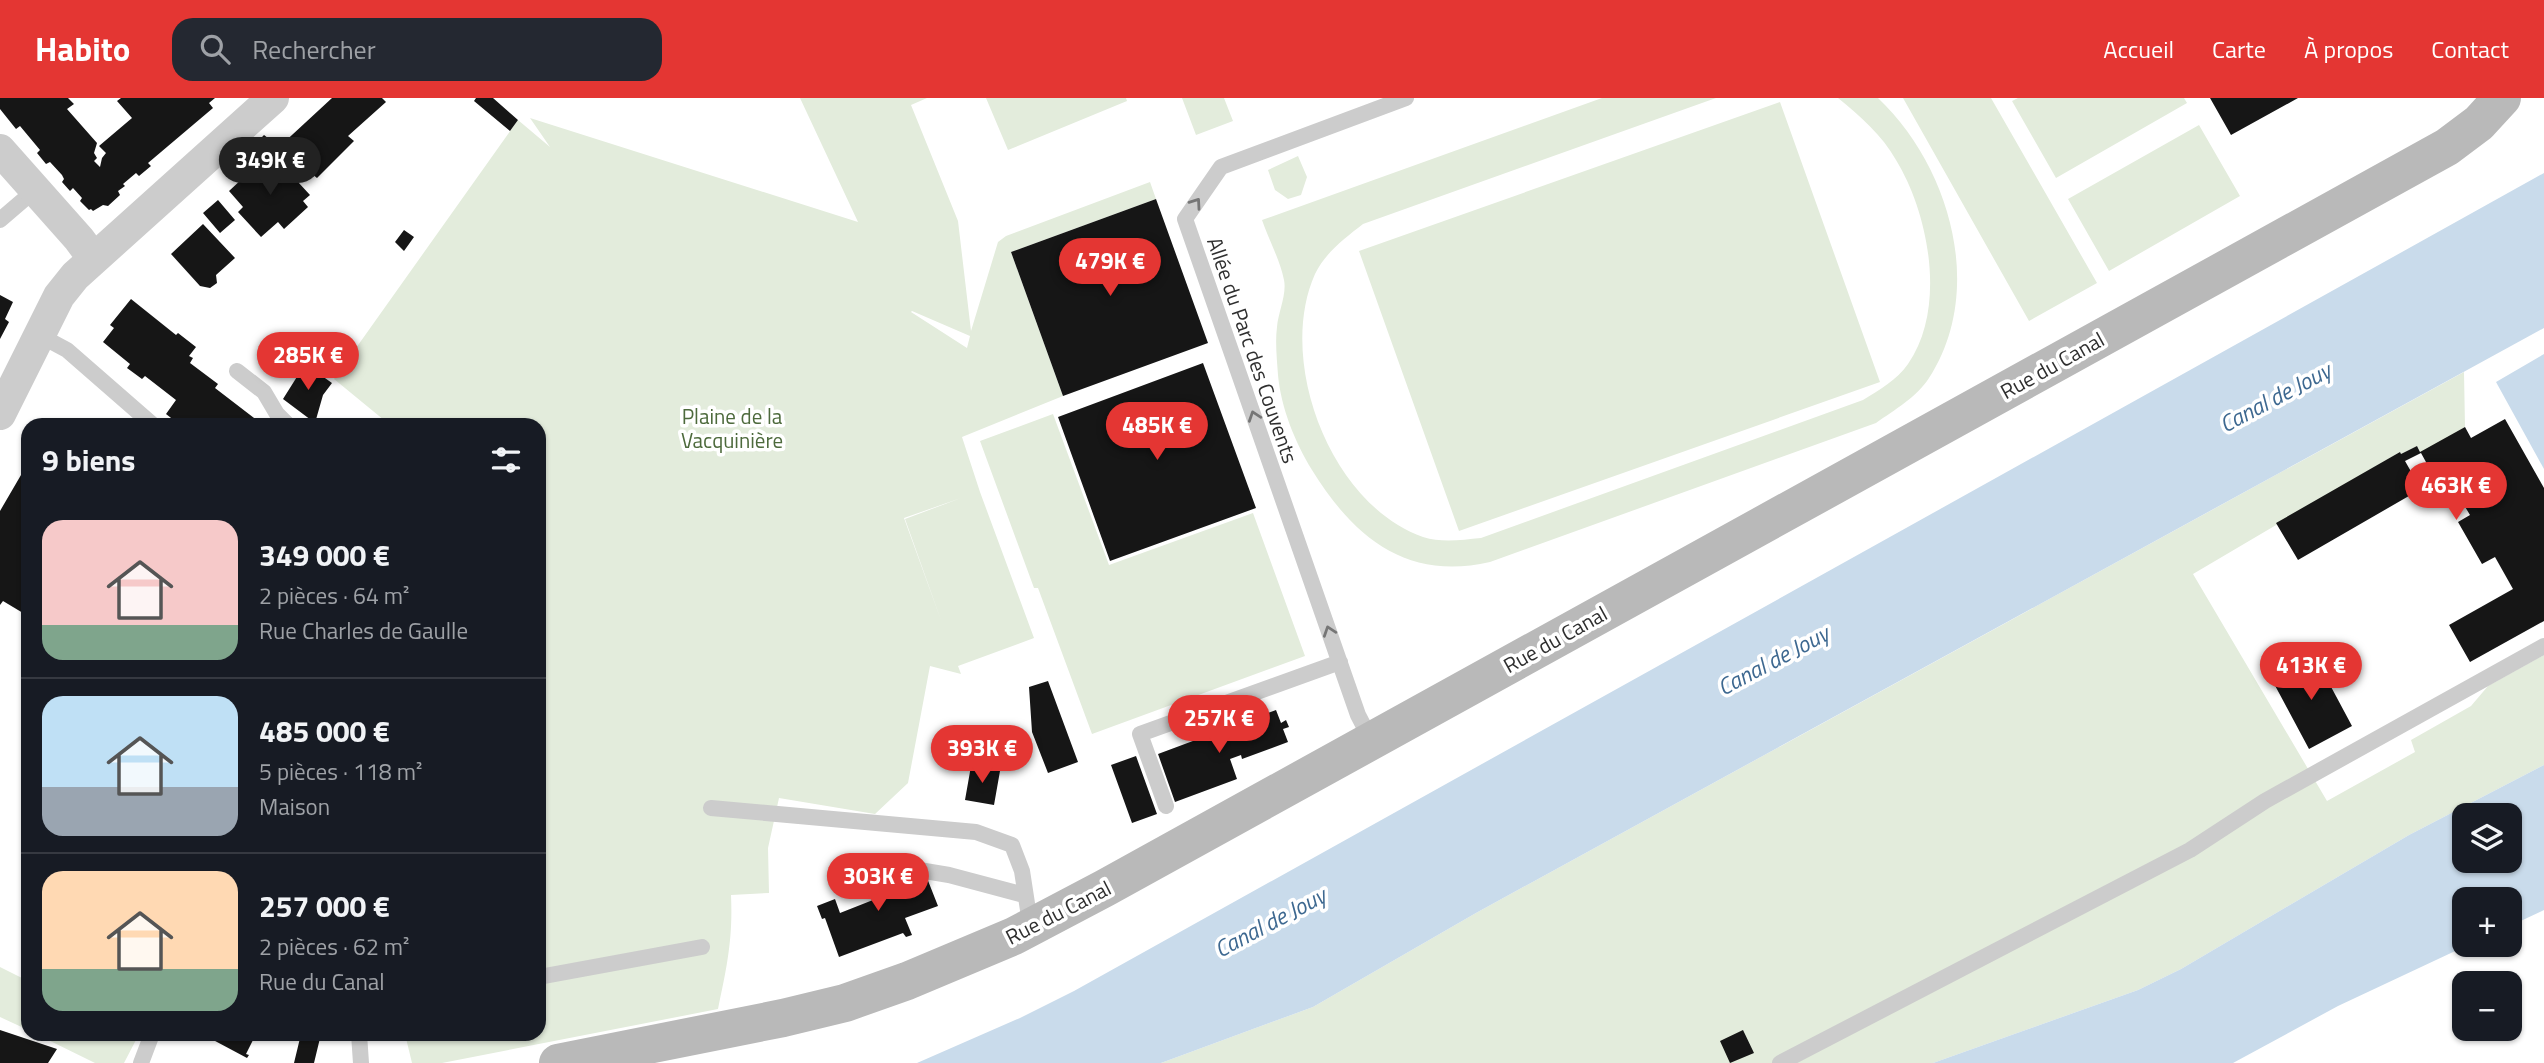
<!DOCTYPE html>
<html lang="fr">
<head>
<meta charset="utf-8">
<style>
	:root { --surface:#171b24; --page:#242831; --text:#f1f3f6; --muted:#9ea1a6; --line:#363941; --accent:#e43633 }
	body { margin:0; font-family:"Titillium Web",sans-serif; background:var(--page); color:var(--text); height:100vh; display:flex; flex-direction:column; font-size:26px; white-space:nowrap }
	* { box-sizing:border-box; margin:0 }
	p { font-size:23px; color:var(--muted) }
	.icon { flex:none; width:38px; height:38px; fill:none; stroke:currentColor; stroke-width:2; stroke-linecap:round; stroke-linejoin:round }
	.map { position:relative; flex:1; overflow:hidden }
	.side { position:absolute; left:21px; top:320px; width:525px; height:623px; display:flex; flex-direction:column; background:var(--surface); border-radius:21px; box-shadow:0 2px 5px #0004 }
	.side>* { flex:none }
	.controls { position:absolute; left:2452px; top:705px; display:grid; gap:14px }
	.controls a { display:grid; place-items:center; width:70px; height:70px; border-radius:14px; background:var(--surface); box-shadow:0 2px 5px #0004; font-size:35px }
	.price { position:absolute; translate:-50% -60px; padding:0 16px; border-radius:24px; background:var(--accent); color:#fff; font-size:23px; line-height:46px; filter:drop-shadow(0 2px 4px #0008) }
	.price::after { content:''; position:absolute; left:50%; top:42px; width:21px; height:16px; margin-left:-10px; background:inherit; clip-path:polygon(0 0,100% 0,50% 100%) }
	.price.on { background:#222; color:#fff }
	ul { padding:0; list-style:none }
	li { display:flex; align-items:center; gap:21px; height:175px; padding:0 21px }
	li+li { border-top:2px solid var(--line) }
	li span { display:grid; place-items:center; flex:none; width:196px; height:140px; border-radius:21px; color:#555 }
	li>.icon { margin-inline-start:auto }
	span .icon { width:84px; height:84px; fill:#fffc; stroke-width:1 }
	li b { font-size:30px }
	h2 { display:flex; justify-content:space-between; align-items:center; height:84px; padding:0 21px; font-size:30px }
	header { display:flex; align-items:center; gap:42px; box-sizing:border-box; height:98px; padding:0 35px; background:var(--accent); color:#fff }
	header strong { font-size:33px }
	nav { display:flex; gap:38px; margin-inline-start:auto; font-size:24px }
	.search { width:490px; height:63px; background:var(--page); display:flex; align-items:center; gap:18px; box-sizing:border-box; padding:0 24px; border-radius:21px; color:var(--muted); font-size:26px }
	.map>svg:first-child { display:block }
	.green { fill:#e3ecdc; fill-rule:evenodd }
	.water { fill:#c9dbeb; fill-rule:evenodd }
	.building { fill:#161616 }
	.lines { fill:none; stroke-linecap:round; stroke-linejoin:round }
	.lane { stroke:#ccc; stroke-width:16 }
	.street { stroke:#ccc; stroke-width:32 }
	.secondary { stroke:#b9b9b9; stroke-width:38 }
	.oneway { stroke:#767676 }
	.labels { text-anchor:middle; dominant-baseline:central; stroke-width:7; stroke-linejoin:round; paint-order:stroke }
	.street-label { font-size:21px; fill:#2f2f2f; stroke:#fff }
	.park-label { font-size:21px; fill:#4d6a3c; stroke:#fff }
	.water-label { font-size:23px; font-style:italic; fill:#3d6890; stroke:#fff }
</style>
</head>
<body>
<header>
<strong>Habito</strong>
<div class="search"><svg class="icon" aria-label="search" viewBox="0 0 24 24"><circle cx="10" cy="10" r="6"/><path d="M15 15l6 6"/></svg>Rechercher</div>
<nav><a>Accueil</a><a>Carte</a><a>À propos</a><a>Contact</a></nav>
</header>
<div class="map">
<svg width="2544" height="965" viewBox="0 0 2544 965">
	<rect width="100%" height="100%" fill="#fff"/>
	<path class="green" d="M 800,0 L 927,0 L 911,7 L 958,123 L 971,233 L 998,144 L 1006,138 L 1150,84 L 1156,101 L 1011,154 L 1063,298 L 962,339 L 980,394 L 1034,540 L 958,568 L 961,576 L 930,568 L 908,685 L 875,716 L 779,700 L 768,750 L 769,795 L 731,797 C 733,841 727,868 718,911 L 442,965 L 412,965 L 405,936 L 539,936 L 539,327 L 390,327 L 334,281 L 518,22 L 550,49 L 530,20 L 858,124 ZM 912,213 L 970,238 L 967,250 L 911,214 ZM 961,400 L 905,421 L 942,525 L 904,420 Z
		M 986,0 L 1126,0 L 1127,3 L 1008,52 Z
		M 1182,0 L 1224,0 L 1233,23 L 1196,37 Z
		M 1602,0 L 1716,0 L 1363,126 C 1345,140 1325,155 1315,176 C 1276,263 1331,407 1423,439 C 1442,445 1461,442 1481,440 L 1863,302 C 1879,292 1897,282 1908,266 C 1947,210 1929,116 1896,62 C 1882,37 1860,18 1838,0 L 1878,0 C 1950,68 1986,192 1929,280 C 1917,299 1894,312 1876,325 L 1490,464 C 1407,483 1354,440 1312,372 C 1295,344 1281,310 1278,277 C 1277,262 1275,244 1277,229 C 1278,215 1287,196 1284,182 C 1280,162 1269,142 1262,122 Z
		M 1903,0 L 1991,0 L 2097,185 L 2029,223 Z
		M 2018,0 L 2184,0 L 2187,5 L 2056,80 L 2012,3 Z
		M 1780,4 L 1880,284 L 1459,433 L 1359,153 Z
		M 2199,27 L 2240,98 L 2109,173 L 2068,101 Z
		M 1298,58 L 1307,79 L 1301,97 L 1288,101 L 1275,92 L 1268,72 Z
		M 2464,274 L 2465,329 L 2421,355 L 2417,348 L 2401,356 L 2400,354 L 2193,476 L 2327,703 L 2415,654 L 2411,642 L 2471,608 L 2488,588 L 2544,557 L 2544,667 L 2409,737 L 2181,871 L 2138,892 L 1933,965 L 1161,965 L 1313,909 L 1476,815 Z
		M 1053,316 L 1109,467 L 1253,415 L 1305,558 L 1092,636 L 1038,490 L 1034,490 L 980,343 Z
		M 0,869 L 28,883 L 28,932 L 0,919 Z
		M 36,936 L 129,936 L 137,940 L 124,965 L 95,965 Z"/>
	<path class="water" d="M 2544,75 L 2544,230 L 1476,815 L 1313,909 L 1161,965 L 917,965 L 1020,920 L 1074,893 Z
		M 2544,256 L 2544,371 L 2496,284 Z
		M 2544,667 L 2544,812 L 2510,828 L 2510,802 L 2464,802 L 2464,847 L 2468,847 L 2338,908 L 2233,965 L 1933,965 L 2138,892 L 2181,871 L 2409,737 ZM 2464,718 L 2510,718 L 2510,763 L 2464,763 Z"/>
	<path class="building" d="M 0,0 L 68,0 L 74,6 L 67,11 L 97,45 L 94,55 L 97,60 L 94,63 L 100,69 L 102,60 L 106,55 L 99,48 L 132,20 L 117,3 L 121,0 L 215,0 L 209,5 L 213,10 L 148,65 L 151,68 L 139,78 L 136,75 L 123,86 L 125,88 L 118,93 L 120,97 L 108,108 L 103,107 L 93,113 L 91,111 L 89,112 L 80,103 L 82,100 L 73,90 L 70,93 L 62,84 L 64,81 L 62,77 L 50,64 L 46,66 L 37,55 L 40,52 L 20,28 L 16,31 L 0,11 Z
		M 332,0 L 382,0 L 386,4 L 348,38 L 354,43 L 317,80 L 279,49 Z
		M 476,0 L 493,0 L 518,22 L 510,33 L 474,3 Z
		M 2210,0 L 2298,0 L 2231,37 Z
		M 264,37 L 273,44 L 268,50 L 259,42 Z
		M 268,57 L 283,74 L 286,71 L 310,97 L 303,103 L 308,109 L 284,131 L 278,124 L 261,139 L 238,114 L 243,109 L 229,93 Z
		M 1156,101 L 1208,245 L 1063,298 L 1011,154 Z
		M 218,102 L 235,122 L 220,135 L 203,115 Z
		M 203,126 L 235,160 L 216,177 L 217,185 L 210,190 L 200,188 L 171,156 Z
		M 404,132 L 414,139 L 404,153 L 395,144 Z
		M 0,197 L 13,204 L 5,221 L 9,224 L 0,241 Z
		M 131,201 L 176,237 L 178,235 L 196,249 L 189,258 L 193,260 L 190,265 L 218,286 L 215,290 L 263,327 L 180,327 L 166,316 L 176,302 L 145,278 L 142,281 L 127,270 L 130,266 L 103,244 L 114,230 L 110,227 Z
		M 1203,265 L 1256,410 L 1110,463 L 1058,319 Z
		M 305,266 L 332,285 L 323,297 L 315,325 L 283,301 Z
		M 2505,321 L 2544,390 L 2544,523 L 2470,564 L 2449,527 L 2513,491 L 2495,459 L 2482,466 L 2458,424 L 2470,417 L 2464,407 L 2453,413 L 2421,355 L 2405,363 L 2421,391 L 2298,462 L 2276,425 L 2400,354 L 2401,356 L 2417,348 L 2420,354 L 2465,329 L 2471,340 Z
		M 28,365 L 28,518 L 3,503 L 0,507 L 0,413 Z
		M 2314,557 L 2352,628 L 2309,651 L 2271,580 Z
		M 1048,583 L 1078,664 L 1048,675 L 1032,634 L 1029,589 Z
		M 1276,612 L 1281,625 L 1286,622 L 1289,629 L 1283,631 L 1288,644 L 1242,661 L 1241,657 L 1230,661 L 1237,681 L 1175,704 L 1158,656 Z
		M 1136,658 L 1157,716 L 1132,725 L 1111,667 Z
		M 971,668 L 1000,673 L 994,707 L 965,702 Z
		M 887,772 L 893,787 L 925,775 L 938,808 L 905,820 L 912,837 L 906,839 L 903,835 L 839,859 L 825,820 L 822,821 L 817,808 L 835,801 L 840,815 L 878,800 L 869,778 Z
		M 0,932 L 57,951 L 48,965 L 0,965 Z
		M 1743,932 L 1754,955 L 1730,965 L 1720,943 Z
		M 202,936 L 256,936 L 246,956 L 249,957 L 247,960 Z
		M 301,936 L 321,936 L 314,965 L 294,965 Z"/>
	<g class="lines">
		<path class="lane" d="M 0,122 L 35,92
			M 39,237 L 67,252 L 153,327
			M 237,273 L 264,294 L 277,316 L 288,327
			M 1371,642 L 1358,617 L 1185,121 L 1221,69 L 1406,0
			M 1166,708 L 1140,636 L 1340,564
			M 711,710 L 976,734 L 1012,747 L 1022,773 L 1028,812 L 1036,826
			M 901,769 L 949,777 L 1024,797
			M 539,879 L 702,849
			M 359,936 L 361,965
			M 141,965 L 152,936
			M 1780,965 L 2190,752 L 2265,703 L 2544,548"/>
		<path class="street" d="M 0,52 L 79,141 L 93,160
			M 0,316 L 59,198 L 75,178 L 273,0"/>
		<path class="secondary" d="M 558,965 L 783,920 L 845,905 L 907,883 L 1014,838 L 1105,790 L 2447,49 L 2479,25 L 2502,0"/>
	</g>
	<defs><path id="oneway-chevron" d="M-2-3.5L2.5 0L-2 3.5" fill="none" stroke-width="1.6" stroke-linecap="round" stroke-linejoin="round" transform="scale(1.75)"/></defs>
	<g class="oneway">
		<use href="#oneway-chevron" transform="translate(1196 105) rotate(-55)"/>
		<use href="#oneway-chevron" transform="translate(1254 318) rotate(-109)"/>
		<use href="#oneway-chevron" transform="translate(1329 533) rotate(-109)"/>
	</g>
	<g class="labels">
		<g class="street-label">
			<text transform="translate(1253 252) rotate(71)">Allée du Parc des Couvents</text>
			<text transform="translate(2052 267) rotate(-29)">Rue du Canal</text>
			<text transform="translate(1555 541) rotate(-29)">Rue du Canal</text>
			<text transform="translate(1058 814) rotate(-27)">Rue du Canal</text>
		</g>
		<g class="park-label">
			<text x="732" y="318">Plaine de la<tspan x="732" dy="24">Vacquinière</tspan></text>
		</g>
		<g class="water-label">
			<text transform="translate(2275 299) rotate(-28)">Canal de Jouy</text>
			<text transform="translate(1773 562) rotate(-28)">Canal de Jouy</text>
			<text transform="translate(1270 824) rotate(-28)">Canal de Jouy</text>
		</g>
	</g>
</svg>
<div class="controls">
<a><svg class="icon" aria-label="layers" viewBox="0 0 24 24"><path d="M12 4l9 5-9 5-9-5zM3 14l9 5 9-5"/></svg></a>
<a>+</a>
<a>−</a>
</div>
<b class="price on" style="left:270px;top:99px">349K €</b>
<b class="price" style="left:1110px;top:200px">479K €</b>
<b class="price" style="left:308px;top:294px">285K €</b>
<b class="price" style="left:1157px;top:364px">485K €</b>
<b class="price" style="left:2456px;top:424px">463K €</b>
<b class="price" style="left:2311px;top:604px">413K €</b>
<b class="price" style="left:1219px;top:657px">257K €</b>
<b class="price" style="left:982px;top:687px">393K €</b>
<b class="price" style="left:878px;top:815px">303K €</b>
<section class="side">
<h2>9 biens<svg class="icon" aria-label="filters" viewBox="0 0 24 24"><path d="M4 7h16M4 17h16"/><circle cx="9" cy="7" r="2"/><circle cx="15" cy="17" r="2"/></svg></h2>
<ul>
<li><span style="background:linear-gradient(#f6c9c9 75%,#7fa58c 0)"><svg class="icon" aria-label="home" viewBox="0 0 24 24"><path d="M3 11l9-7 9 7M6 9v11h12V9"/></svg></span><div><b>349 000 €</b><p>2 pièces · 64 m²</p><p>Rue Charles de Gaulle</p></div></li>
<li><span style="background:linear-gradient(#bfe0f5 65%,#9aa5b1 0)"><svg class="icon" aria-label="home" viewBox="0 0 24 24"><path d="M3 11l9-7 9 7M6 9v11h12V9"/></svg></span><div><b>485 000 €</b><p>5 pièces · 118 m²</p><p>Maison</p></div></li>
<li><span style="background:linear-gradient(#ffd9b3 70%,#7fa58c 0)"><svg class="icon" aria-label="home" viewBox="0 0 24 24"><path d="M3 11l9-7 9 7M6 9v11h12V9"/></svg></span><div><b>257 000 €</b><p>2 pièces · 62 m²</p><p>Rue du Canal</p></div></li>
</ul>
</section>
</div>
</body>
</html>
